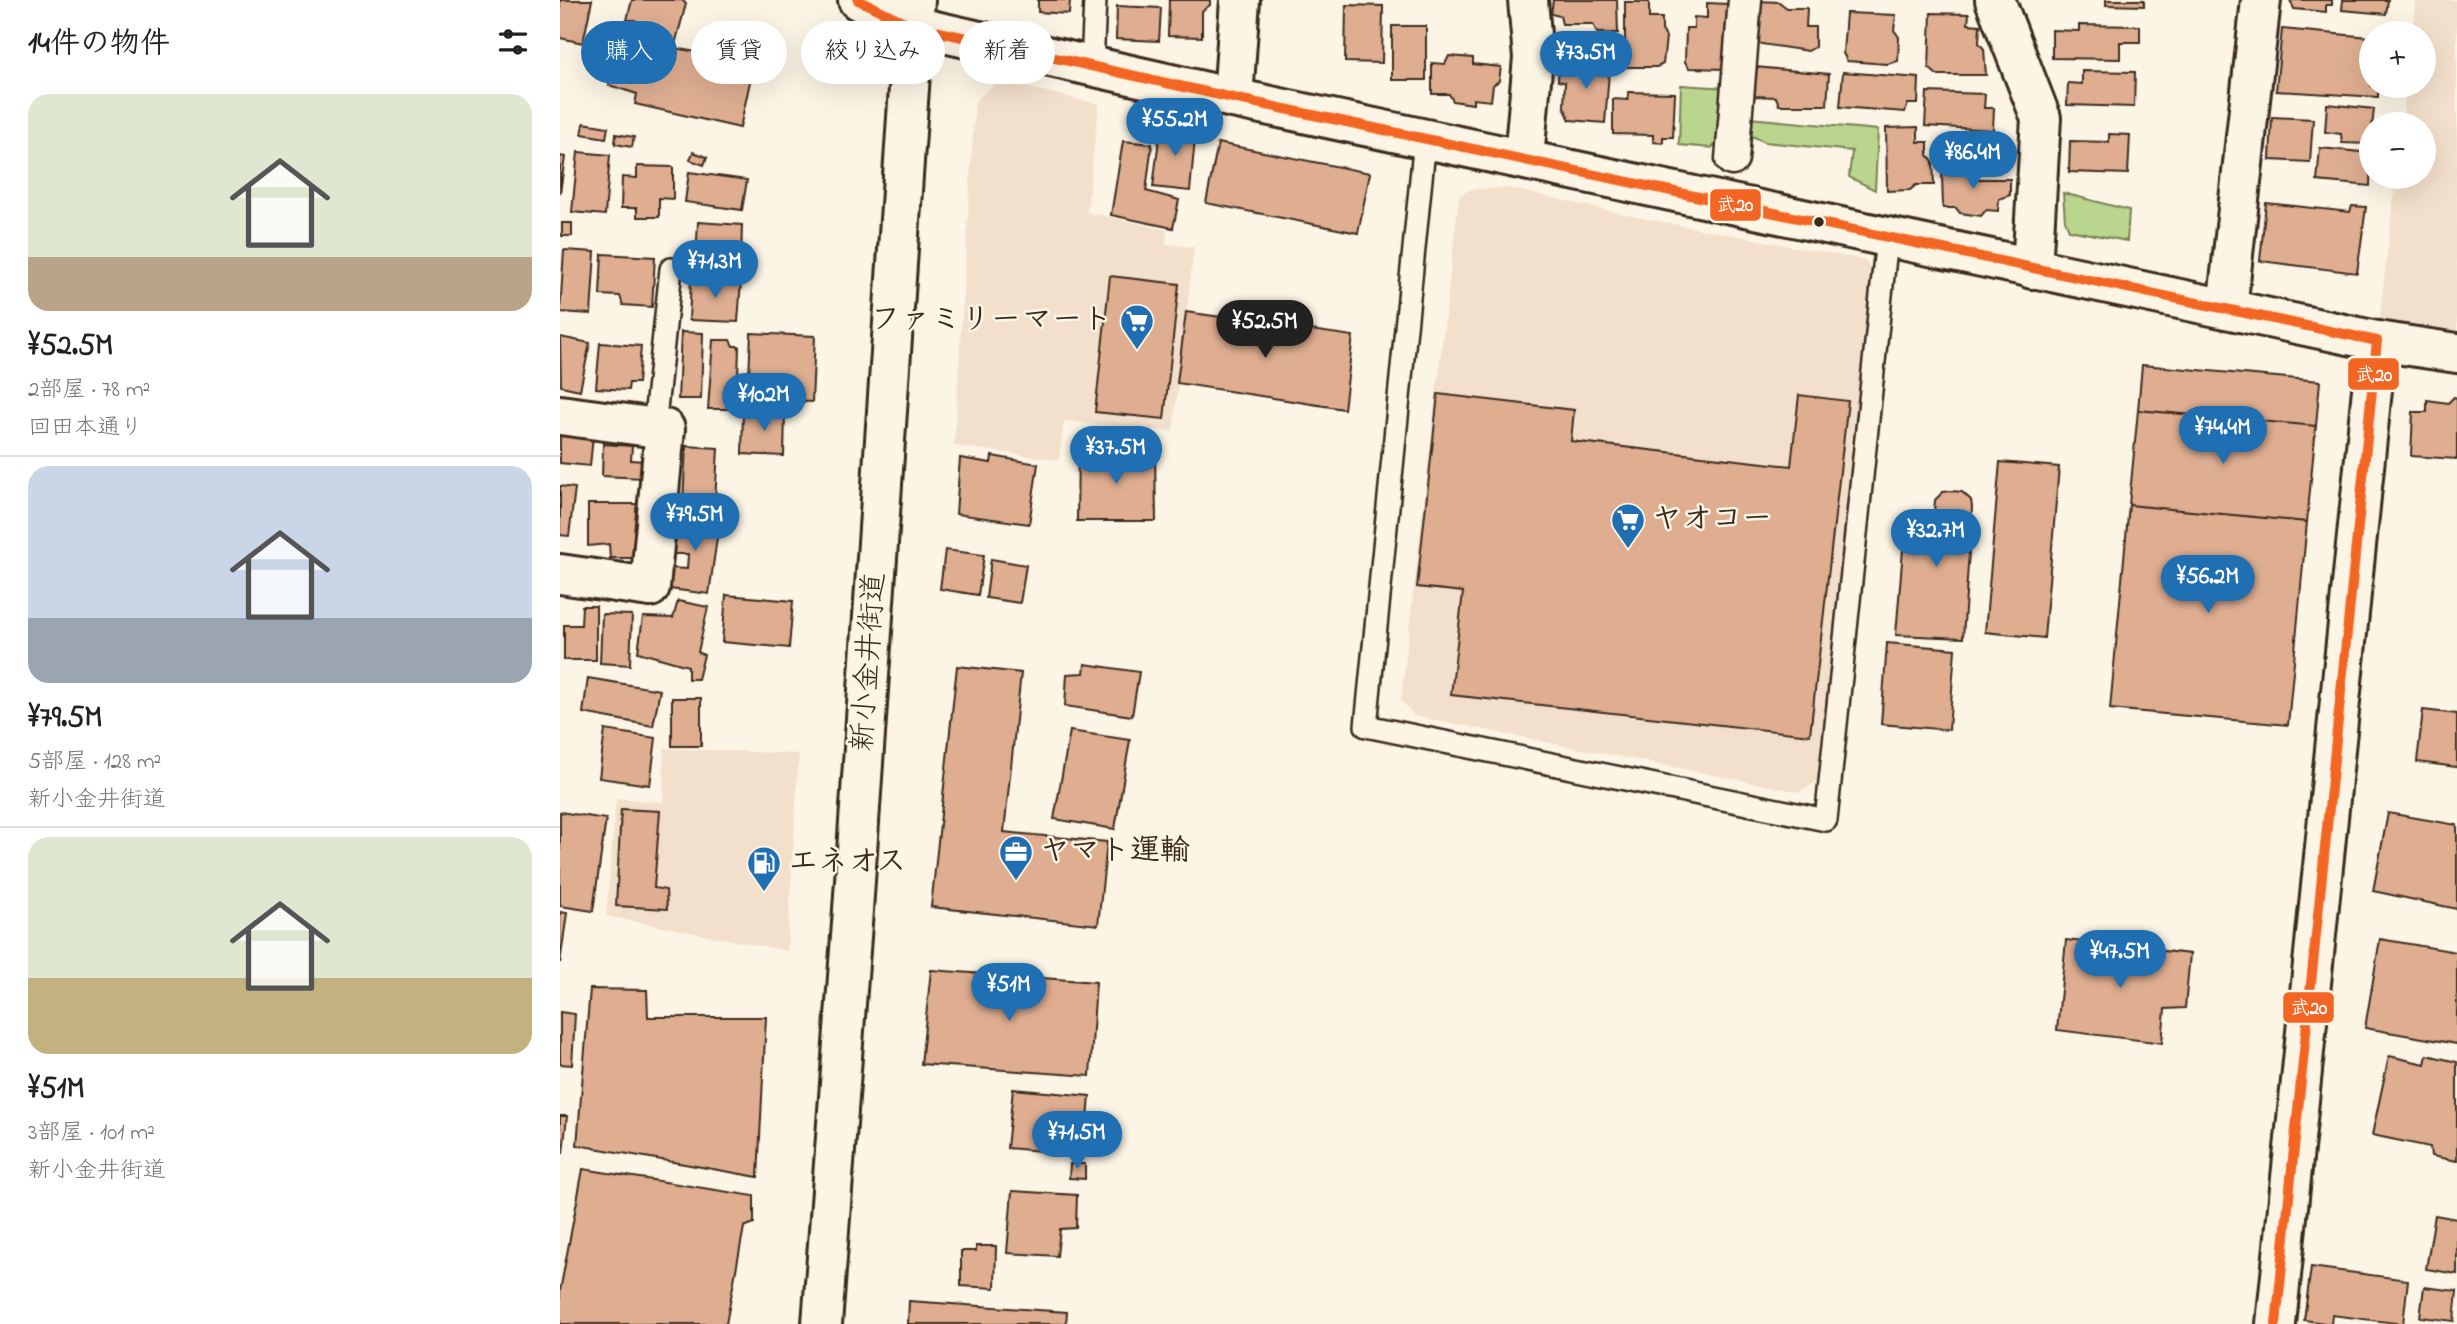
<!DOCTYPE html>
<html lang="ja">
<head>
<meta charset="utf-8">
<style>
	:root { --surface:#fff; --page:#f6f6f6; --text:#222; --muted:#767676; --line:#e0e0e0; --accent:#1f6fb2 }
	body { margin:0; font-family:"Indie Flower","Klee One",sans-serif; background:var(--page); color:var(--text); height:100vh; display:flex; flex-direction:column; font-size:26px; white-space:nowrap }
	* { box-sizing:border-box; margin:0 }
	p { font-size:23px; color:var(--muted) }
	.icon { flex:none; width:38px; height:38px; fill:none; stroke:currentColor; stroke-width:2; stroke-linecap:round; stroke-linejoin:round }
	.map { position:relative; flex:1; overflow:hidden }
	.drawer { display:flex; flex-direction:column; background:var(--surface); width:560px }
	.drawer>* { flex:none }
	.guide { position:absolute; left:21px; top:21px; width:665px; height:63px; display:flex; gap:14px }
	.controls { position:absolute; left:1799px; top:21px; display:grid; gap:14px }
	.controls a { display:grid; place-items:center; width:77px; height:77px; border-radius:50%; background:var(--surface); box-shadow:0 7px 28px #0002; font-size:35px }
	.price { position:absolute; translate:-50% -60px; padding:0 16px; border-radius:24px; background:var(--accent); color:#fff; font-size:23px; line-height:46px; filter:drop-shadow(0 2px 4px #0008) }
	.price::after { content:''; position:absolute; left:50%; top:42px; width:21px; height:16px; margin-left:-10px; background:inherit; clip-path:polygon(0 0,100% 0,50% 100%) }
	.price.selected { background:#222; color:#fff }
	ul { padding:0; list-style:none }
	li { display:grid; align-content:center; gap:14px; height:371px; padding:0 28px }
	li+li { border-top:2px solid var(--line) }
	li span { display:grid; place-items:center; height:217px; border-radius:21px; color:#555 }
	li>.icon { margin-inline-start:auto }
	span .icon { width:126px; height:126px; fill:#fffc; stroke-width:1 }
	li b { font-size:30px }
	h2 { display:flex; justify-content:space-between; align-items:center; height:84px; padding:0 28px; font-size:30px }
	.tag { padding:0 24px; border-radius:32px; background:var(--surface); box-shadow:0 7px 28px #0002; font-size:24px; line-height:63px }
	.tag.selected { background:var(--accent); color:#fff }
	main { display:flex; flex:1; min-height:0 }
	.map>svg:first-child { display:block }
	.built { fill:#f3e0cc }
	.green { fill:#bad58d; stroke:#7a8056; stroke-width:2 }
	.building { fill:#dfae91; stroke:#3b2a1e; stroke-width:2 }
	.lines { fill:none; stroke-linecap:round; stroke-linejoin:round }
	.service-casing { stroke:#3b2a1e; stroke-width:26 }
	.pedestrian-casing { stroke:#3b2a1e; stroke-width:37 }
	.minor-casing { stroke:#3b2a1e; stroke-width:44 }
	.tertiary-casing { stroke:#3b2a1e; stroke-width:44 }
	.secondary-casing { stroke:#3b2a1e; stroke-width:44 }
	.service { stroke:#fcf5e5; stroke-width:21 }
	.pedestrian { stroke:#fcf5e5; stroke-width:32 }
	.minor { stroke:#fcf5e5; stroke-width:38 }
	.tertiary { stroke:#fcf5e5; stroke-width:38 }
	.secondary { stroke:#fcf5e5; stroke-width:38 }
	.bus-1-casing { stroke:#fcf5e5; stroke-width:16 }
	.bus-1 { stroke:#f26522; stroke-width:10 }
	.bus-dot { fill:#3b2a1e; stroke:#fcf5e5; stroke-width:2.5 }
	.labels { text-anchor:middle; dominant-baseline:central; stroke-width:5; stroke-linejoin:round; paint-order:stroke }
	.poi-label { font-size:30px; font-weight:bold; fill:#3b2a1e; stroke:#fcf5e5; text-anchor:start }
	.street-label { font-size:30px; fill:#3b2a1e; stroke:#fcf5e5 }
	.line-badge { stroke:#fcf5e5; stroke-width:2.5 }
	.badge-label { font-size:19px; text-anchor:middle; font-weight:bold; fill:#fff }
</style>
</head>
<body>
<main>
<section class="drawer">
<h2>14件の物件<svg class="icon" aria-label="filters" viewBox="0 0 24 24"><path d="M4 7h16M4 17h16"/><circle cx="9" cy="7" r="2"/><circle cx="15" cy="17" r="2"/></svg></h2>
<ul>
<li><span style="background:linear-gradient(#dfe7d0 75%,#b9a48a 0)"><svg class="icon" aria-label="home" viewBox="0 0 24 24"><path d="M3 11l9-7 9 7M6 9v11h12V9"/></svg></span><div><b>¥52.5M</b><p>2部屋 · 78 m²</p><p>回田本通り</p></div></li>
<li><span style="background:linear-gradient(#c9d6e8 70%,#9aa5b1 0)"><svg class="icon" aria-label="home" viewBox="0 0 24 24"><path d="M3 11l9-7 9 7M6 9v11h12V9"/></svg></span><div><b>¥79.5M</b><p>5部屋 · 128 m²</p><p>新小金井街道</p></div></li>
<li><span style="background:linear-gradient(#dfe7d0 65%,#c2b280 0)"><svg class="icon" aria-label="home" viewBox="0 0 24 24"><path d="M3 11l9-7 9 7M6 9v11h12V9"/></svg></span><div><b>¥51M</b><p>3部屋 · 101 m²</p><p>新小金井街道</p></div></li>
</ul>
</section>
<div class="map">
<svg width="1897" height="1324" viewBox="0 0 1897 1324">
	<rect width="100%" height="100%" fill="#fcf5e5"/>
	<filter id="ink" filterUnits="userSpaceOnUse"><feTurbulence type="fractalNoise" baseFrequency=".0143" numOctaves="2"/><feDisplacementMap in="SourceGraphic" scale="14" xChannelSelector="R" yChannelSelector="G"/><feConvolveMatrix kernelMatrix="1 2 1 2 8 2 1 2 1" color-interpolation-filters="sRGB"/></filter>
	<g filter="url(#ink)">
		<path class="built" d="M 1856,0 L 1897,0 L 1897,353 L 1817,341 L 1836,177 L 1864,177 L 1864,124 L 1842,124 L 1846,86 L 1864,86 L 1864,33 L 1852,33 Z
			M 438,81 L 539,104 L 527,212 L 607,230 L 606,244 L 634,247 L 613,432 L 504,421 L 499,460 L 394,446 L 415,101 Z
			M 948,188 L 1082,218 L 1304,260 L 1317,273 L 1258,781 L 1239,792 L 854,716 L 841,700 L 899,196 L 911,189 Z
			M 104,748 L 239,754 L 227,951 L 46,916 L 56,798 L 103,802 Z"/>
		<path class="green" d="M 1121,85 L 1167,88 L 1163,139 L 1151,148 L 1119,145 Z
			M 1189,118 L 1318,130 L 1315,190 L 1289,177 L 1292,151 L 1205,142 L 1187,134 Z
			M 1503,193 L 1569,210 L 1567,241 L 1509,230 L 1505,220 Z"/>
		<path class="building" d="M 0,0 L 32,0 L 23,43 L 0,38 Z
			M 72,0 L 122,0 L 126,4 L 114,48 L 186,61 L 184,75 L 191,77 L 180,128 L 75,104 L 77,94 L 49,85 L 57,41 L 69,42 L 75,20 L 67,20 Z
			M 478,0 L 510,0 L 509,14 L 478,12 Z
			M 609,0 L 650,0 L 650,5 L 642,11 L 642,37 L 608,36 Z
			M 993,0 L 1057,0 L 1058,33 L 1037,33 L 1033,24 L 1002,24 L 1000,16 L 991,14 Z
			M 1546,0 L 1584,0 L 1584,6 L 1546,5 Z
			M 1730,0 L 1772,0 L 1772,5 L 1766,5 L 1766,12 L 1734,9 Z
			M 1783,0 L 1828,0 L 1826,14 L 1782,10 Z
			M 1197,1 L 1219,2 L 1227,8 L 1247,8 L 1246,27 L 1255,27 L 1255,47 L 1248,51 L 1195,43 Z
			M 1065,2 L 1089,2 L 1089,18 L 1102,18 L 1102,30 L 1106,37 L 1103,64 L 1097,67 L 1065,67 Z
			M 1147,3 L 1167,4 L 1175,11 L 1166,69 L 1129,68 L 1125,62 L 1126,28 L 1134,28 L 1134,17 L 1147,18 Z
			M 786,5 L 823,6 L 822,63 L 785,62 Z
			M 557,6 L 601,8 L 599,41 L 556,39 Z
			M 1286,13 L 1336,15 L 1334,30 L 1339,37 L 1338,61 L 1327,64 L 1287,61 L 1283,53 Z
			M 1371,13 L 1409,14 L 1408,24 L 1420,25 L 1419,43 L 1424,49 L 1426,75 L 1377,75 L 1369,68 Z
			M 1519,25 L 1580,26 L 1580,42 L 1560,42 L 1560,59 L 1492,58 L 1492,30 L 1519,31 Z
			M 832,26 L 866,26 L 866,80 L 832,80 Z
			M 1722,29 L 1809,37 L 1809,48 L 1811,47 L 1811,86 L 1818,86 L 1818,97 L 1716,91 Z
			M 889,56 L 913,58 L 913,64 L 941,67 L 939,81 L 933,85 L 931,101 L 913,99 L 913,104 L 893,101 L 889,94 L 872,94 L 872,63 L 885,64 Z
			M 1033,57 L 1050,59 L 1045,123 L 1010,120 L 1004,107 L 1005,82 L 998,81 L 999,66 L 1032,68 Z
			M 1195,67 L 1269,74 L 1267,105 L 1219,105 L 1216,97 L 1194,96 Z
			M 1522,71 L 1575,72 L 1574,107 L 1507,105 L 1508,83 L 1522,84 Z
			M 1283,72 L 1359,78 L 1358,104 L 1348,104 L 1345,112 L 1280,107 Z
			M 1068,92 L 1115,93 L 1113,137 L 1103,137 L 1103,143 L 1093,142 L 1093,135 L 1053,134 L 1053,99 L 1068,100 Z
			M 1367,92 L 1425,94 L 1424,108 L 1434,108 L 1433,130 L 1365,126 Z
			M 1767,104 L 1814,109 L 1810,144 L 1782,143 L 1781,134 L 1765,132 Z
			M 1712,117 L 1753,119 L 1750,162 L 1710,160 Z
			M 24,123 L 48,127 L 46,138 L 22,134 Z
			M 601,123 L 636,128 L 630,191 L 593,187 Z
			M 1358,127 L 1358,142 L 1368,142 L 1368,155 L 1373,161 L 1374,185 L 1356,185 L 1350,190 L 1327,191 L 1326,128 Z
			M 56,134 L 74,137 L 72,147 L 55,144 Z
			M 1549,134 L 1570,135 L 1568,174 L 1509,172 L 1510,141 L 1549,142 Z
			M 563,141 L 592,144 L 586,191 L 619,200 L 613,228 L 551,215 Z
			M 658,143 L 810,173 L 798,233 L 646,203 Z
			M 1760,148 L 1811,153 L 1810,186 L 1757,181 Z
			M 18,152 L 50,155 L 45,215 L 12,212 Z
			M 133,152 L 147,157 L 144,165 L 130,160 Z
			M 0,156 L 5,157 L 0,193 Z
			M 77,166 L 113,167 L 113,199 L 99,198 L 99,217 L 77,217 L 77,208 L 61,208 L 62,177 L 77,178 Z
			M 1394,166 L 1418,166 L 1418,179 L 1450,179 L 1450,195 L 1439,199 L 1438,211 L 1426,210 L 1421,216 L 1400,213 L 1396,208 L 1383,208 L 1382,174 L 1392,173 Z
			M 129,172 L 187,180 L 182,210 L 125,202 Z
			M 1706,203 L 1790,212 L 1792,206 L 1806,207 L 1797,273 L 1700,261 Z
			M 138,222 L 182,225 L 181,260 L 136,257 Z
			M 2,223 L 12,223 L 12,236 L 2,236 Z
			M 4,250 L 35,252 L 31,314 L 0,312 Z
			M 42,254 L 95,257 L 92,307 L 63,305 L 60,296 L 40,295 Z
			M 550,276 L 619,284 L 604,419 L 535,412 Z
			M 131,279 L 181,281 L 178,322 L 129,320 Z
			M 626,312 L 793,336 L 784,409 L 617,383 Z
			M 121,332 L 143,333 L 141,399 L 118,399 Z
			M 191,333 L 255,336 L 252,402 L 188,399 Z
			M 0,337 L 30,343 L 20,390 L 1,386 Z
			M 153,340 L 170,340 L 173,346 L 179,346 L 177,409 L 148,409 Z
			M 40,343 L 81,346 L 78,383 L 69,383 L 68,390 L 36,388 Z
			M 1582,365 L 1760,381 L 1756,426 L 1578,410 Z
			M 878,394 L 1014,410 L 1011,441 L 1231,466 L 1239,395 L 1288,401 L 1250,735 L 891,695 L 903,592 L 857,587 Z
			M 1894,397 L 1897,398 L 1897,459 L 1851,456 L 1853,412 L 1867,412 L 1867,400 L 1888,403 Z
			M 183,410 L 225,412 L 224,456 L 182,454 Z
			M 1578,410 L 1756,426 L 1747,522 L 1569,505 Z
			M 0,433 L 33,436 L 30,466 L 0,463 Z
			M 43,444 L 72,446 L 71,460 L 85,461 L 84,478 L 42,476 Z
			M 126,446 L 158,448 L 155,504 L 123,502 Z
			M 518,450 L 595,453 L 596,521 L 517,521 Z
			M 432,456 L 478,464 L 469,524 L 396,514 L 400,458 L 431,463 Z
			M 1440,462 L 1499,467 L 1484,638 L 1425,632 Z
			M 0,486 L 15,488 L 9,536 L 0,535 Z
			M 1391,491 L 1402,492 L 1411,500 L 1412,507 L 1403,638 L 1336,635 L 1346,512 L 1374,512 L 1375,500 L 1383,492 Z
			M 28,504 L 77,504 L 74,558 L 50,558 L 49,544 L 28,546 Z
			M 1569,505 L 1747,522 L 1728,725 L 1550,709 Z
			M 120,513 L 160,517 L 149,594 L 110,589 L 108,568 L 127,569 L 128,554 L 113,554 Z
			M 385,550 L 424,555 L 418,595 L 380,589 Z
			M 431,559 L 466,565 L 460,603 L 426,598 Z
			M 166,595 L 233,601 L 229,648 L 162,642 Z
			M 118,601 L 148,607 L 138,652 L 144,655 L 138,679 L 128,679 L 128,666 L 78,652 L 83,617 L 113,618 Z
			M 22,606 L 36,606 L 36,660 L 4,660 L 4,625 L 21,625 Z
			M 42,614 L 72,615 L 70,665 L 40,663 Z
			M 1327,643 L 1395,649 L 1389,730 L 1321,724 Z
			M 525,664 L 579,672 L 572,716 L 505,706 L 507,674 L 524,673 Z
			M 397,666 L 461,673 L 444,832 L 547,842 L 538,925 L 371,907 Z
			M 28,678 L 100,690 L 93,726 L 23,713 Z
			M 112,698 L 141,698 L 141,746 L 112,746 Z
			M 1863,710 L 1897,714 L 1897,767 L 1857,762 Z
			M 45,730 L 96,738 L 90,785 L 39,778 Z
			M 510,731 L 570,740 L 555,829 L 494,819 Z
			M 61,809 L 100,811 L 94,888 L 106,890 L 107,909 L 56,906 Z
			M 0,812 L 46,819 L 33,911 L 0,906 Z
			M 1828,813 L 1897,825 L 1897,909 L 1813,891 Z
			M 0,912 L 7,913 L 0,963 Z
			M 1820,939 L 1897,952 L 1897,1044 L 1805,1028 Z
			M 1506,940 L 1630,954 L 1625,1008 L 1605,1009 L 1602,1043 L 1497,1030 Z
			M 371,970 L 536,982 L 530,1076 L 361,1064 Z
			M 30,989 L 87,990 L 88,1017 L 206,1017 L 198,1177 L 17,1145 Z
			M 0,1012 L 15,1014 L 12,1065 L 0,1064 Z
			M 1867,1055 L 1897,1062 L 1897,1161 L 1871,1156 L 1870,1147 L 1812,1135 L 1829,1056 L 1865,1064 Z
			M 453,1089 L 530,1096 L 525,1155 L 447,1148 Z
			M 0,1116 L 7,1116 L 3,1153 L 0,1153 Z
			M 510,1164 L 525,1164 L 525,1179 L 509,1178 Z
			M 23,1169 L 194,1196 L 194,1223 L 184,1227 L 166,1324 L 0,1324 L 0,1291 Z
			M 452,1191 L 517,1195 L 516,1228 L 500,1229 L 497,1256 L 447,1253 Z
			M 1875,1215 L 1897,1219 L 1897,1274 L 1866,1269 Z
			M 416,1246 L 436,1246 L 435,1288 L 401,1286 L 401,1251 L 416,1251 Z
			M 1751,1267 L 1848,1280 L 1843,1324 L 1772,1315 L 1771,1324 L 1744,1320 Z
			M 1864,1287 L 1897,1291 L 1894,1321 L 1860,1317 Z
			M 349,1301 L 507,1312 L 506,1324 L 348,1324 Z"/>
		<g class="lines">
			<g class="service-casing">
				<path id="service" d="M 532,66 L 535,0
					M 865,139 L 806,726 L 1266,820 L 1327,238
					M 94,428 L 111,269"/>
			</g>
			<g class="pedestrian-casing">
				<path id="pedestrian" d="M 1172,159 L 1185,0"/>
			</g>
			<g class="minor-casing">
				<path id="minor" d="M 1435,0 L 1481,118 L 1472,269
					M 673,98 L 680,0
					M 964,158 L 973,58 L 968,0
					M 1667,309 L 1701,0
					M 0,415 L 105,429 L 90,587 L 0,574
					M 1716,1324 L 1817,341"/>
			</g>
			<g class="tertiary-casing">
				<path id="tertiary" d="M 298,0 L 353,26 L 673,98 L 1817,341 L 1897,353"/>
			</g>
			<g class="secondary-casing">
				<path id="secondary" d="M 262,1324 L 293,910 L 355,0"/>
			</g>
			<use href="#service" class="service"/>
			<use href="#pedestrian" class="pedestrian"/>
			<use href="#minor" class="minor"/>
			<use href="#tertiary" class="tertiary"/>
			<use href="#secondary" class="secondary"/>
			<g class="bus-1-casing">
				<path id="bus-1" d="M 298,0 L 353,26 L 673,98 L 1817,341 L 1716,1324"/>
			</g>
			<use href="#bus-1" class="bus-1"/>
		</g>
	</g>
	<defs>
		<g id="supermarket-pin" transform="scale(1.75)"><path d="M0 17L-7.5 6A9.5 9.5 0 1 1 7.5 6Z" fill="#1f6fb2" stroke="#fcf5e5"/><path d="M-6-5.5h2.5l.6 2H6L4.5 2H-2.5L-4.4-4H-6ZM-1.5 3.2a1.3 1.3 0 1 0 .1 0ZM3 3.2a1.3 1.3 0 1 0 .1 0Z" fill="#fff"/></g>
		<g id="office-pin" transform="scale(1.75)"><path d="M0 17L-7.5 6A9.5 9.5 0 1 1 7.5 6Z" fill="#1f6fb2" stroke="#fcf5e5"/><path d="M-6-3h4V-5.5h4V-3h4V5H-6ZM-1-4.5V-3h2v-1.5ZM-6 0V1H6V0Z" fill="#fff"/></g>
		<g id="fuel-pin" transform="scale(1.75)"><path d="M0 17L-7.5 6A9.5 9.5 0 1 1 7.5 6Z" fill="#1f6fb2" stroke="#fcf5e5"/><path d="M-5.5-6h7V0h2V4h1.3V-2.5L3-4.5l.8-.8L6-3V5H2.5V1h-1V6h-7ZM-4.2-4.7v3.2H.2V-4.7Z" fill="#fff"/></g>
	</defs>
	<g fill-rule="evenodd">
		<use href="#supermarket-pin" x="577" y="321"/>
		<use href="#supermarket-pin" x="1068" y="520"/>
		<use href="#office-pin" x="456" y="852"/>
		<use href="#fuel-pin" x="204" y="863"/>
	</g>
	<circle class="bus-dot" cx="1259" cy="222" r="6"/>
	<g class="labels">
		<g class="poi-label">
			<text x="552" y="321" text-anchor="end">ファミリーマート</text>
			<text x="1092" y="520">ヤオコー</text>
			<text x="480" y="852">ヤマト運輸</text>
			<text x="228" y="863">エネオス</text>
		</g>
		<g class="street-label">
			<text transform="translate(310 662) rotate(-86)">新小金井街道</text>
		</g>
	</g>
	<g class="line-badge">
		<rect x="1149" y="188" width="53" height="34" rx="7" fill="#f26522"/>
		<rect x="1787" y="357" width="53" height="34" rx="7" fill="#f26522"/>
		<rect x="1722" y="991" width="53" height="33" rx="7" fill="#f26522"/>
	</g>
	<g class="badge-label">
		<text x="1175" y="211">武20</text>
		<text x="1814" y="381">武20</text>
		<text x="1749" y="1014">武20</text>
	</g>
</svg>
<div class="controls">
<a>+</a>
<a>−</a>
</div>
<b class="price" style="left:1026px;top:91px">¥73.5M</b>
<b class="price" style="left:615px;top:158px">¥55.2M</b>
<b class="price" style="left:1413px;top:191px">¥86.4M</b>
<b class="price" style="left:155px;top:300px">¥71.3M</b>
<b class="price selected" style="left:705px;top:360px">¥52.5M</b>
<b class="price" style="left:204px;top:433px">¥102M</b>
<b class="price" style="left:1663px;top:466px">¥74.4M</b>
<b class="price" style="left:556px;top:486px">¥37.5M</b>
<b class="price" style="left:135px;top:553px">¥79.5M</b>
<b class="price" style="left:1376px;top:569px">¥32.7M</b>
<b class="price" style="left:1648px;top:615px">¥56.2M</b>
<b class="price" style="left:1560px;top:990px">¥47.5M</b>
<b class="price" style="left:449px;top:1023px">¥51M</b>
<b class="price" style="left:517px;top:1171px">¥71.5M</b>
<div class="guide">
<a class="tag selected">購入</a>
<a class="tag">賃貸</a>
<a class="tag">絞り込み</a>
<a class="tag">新着</a>
</div>
</div>
</main>
</body>
</html>
